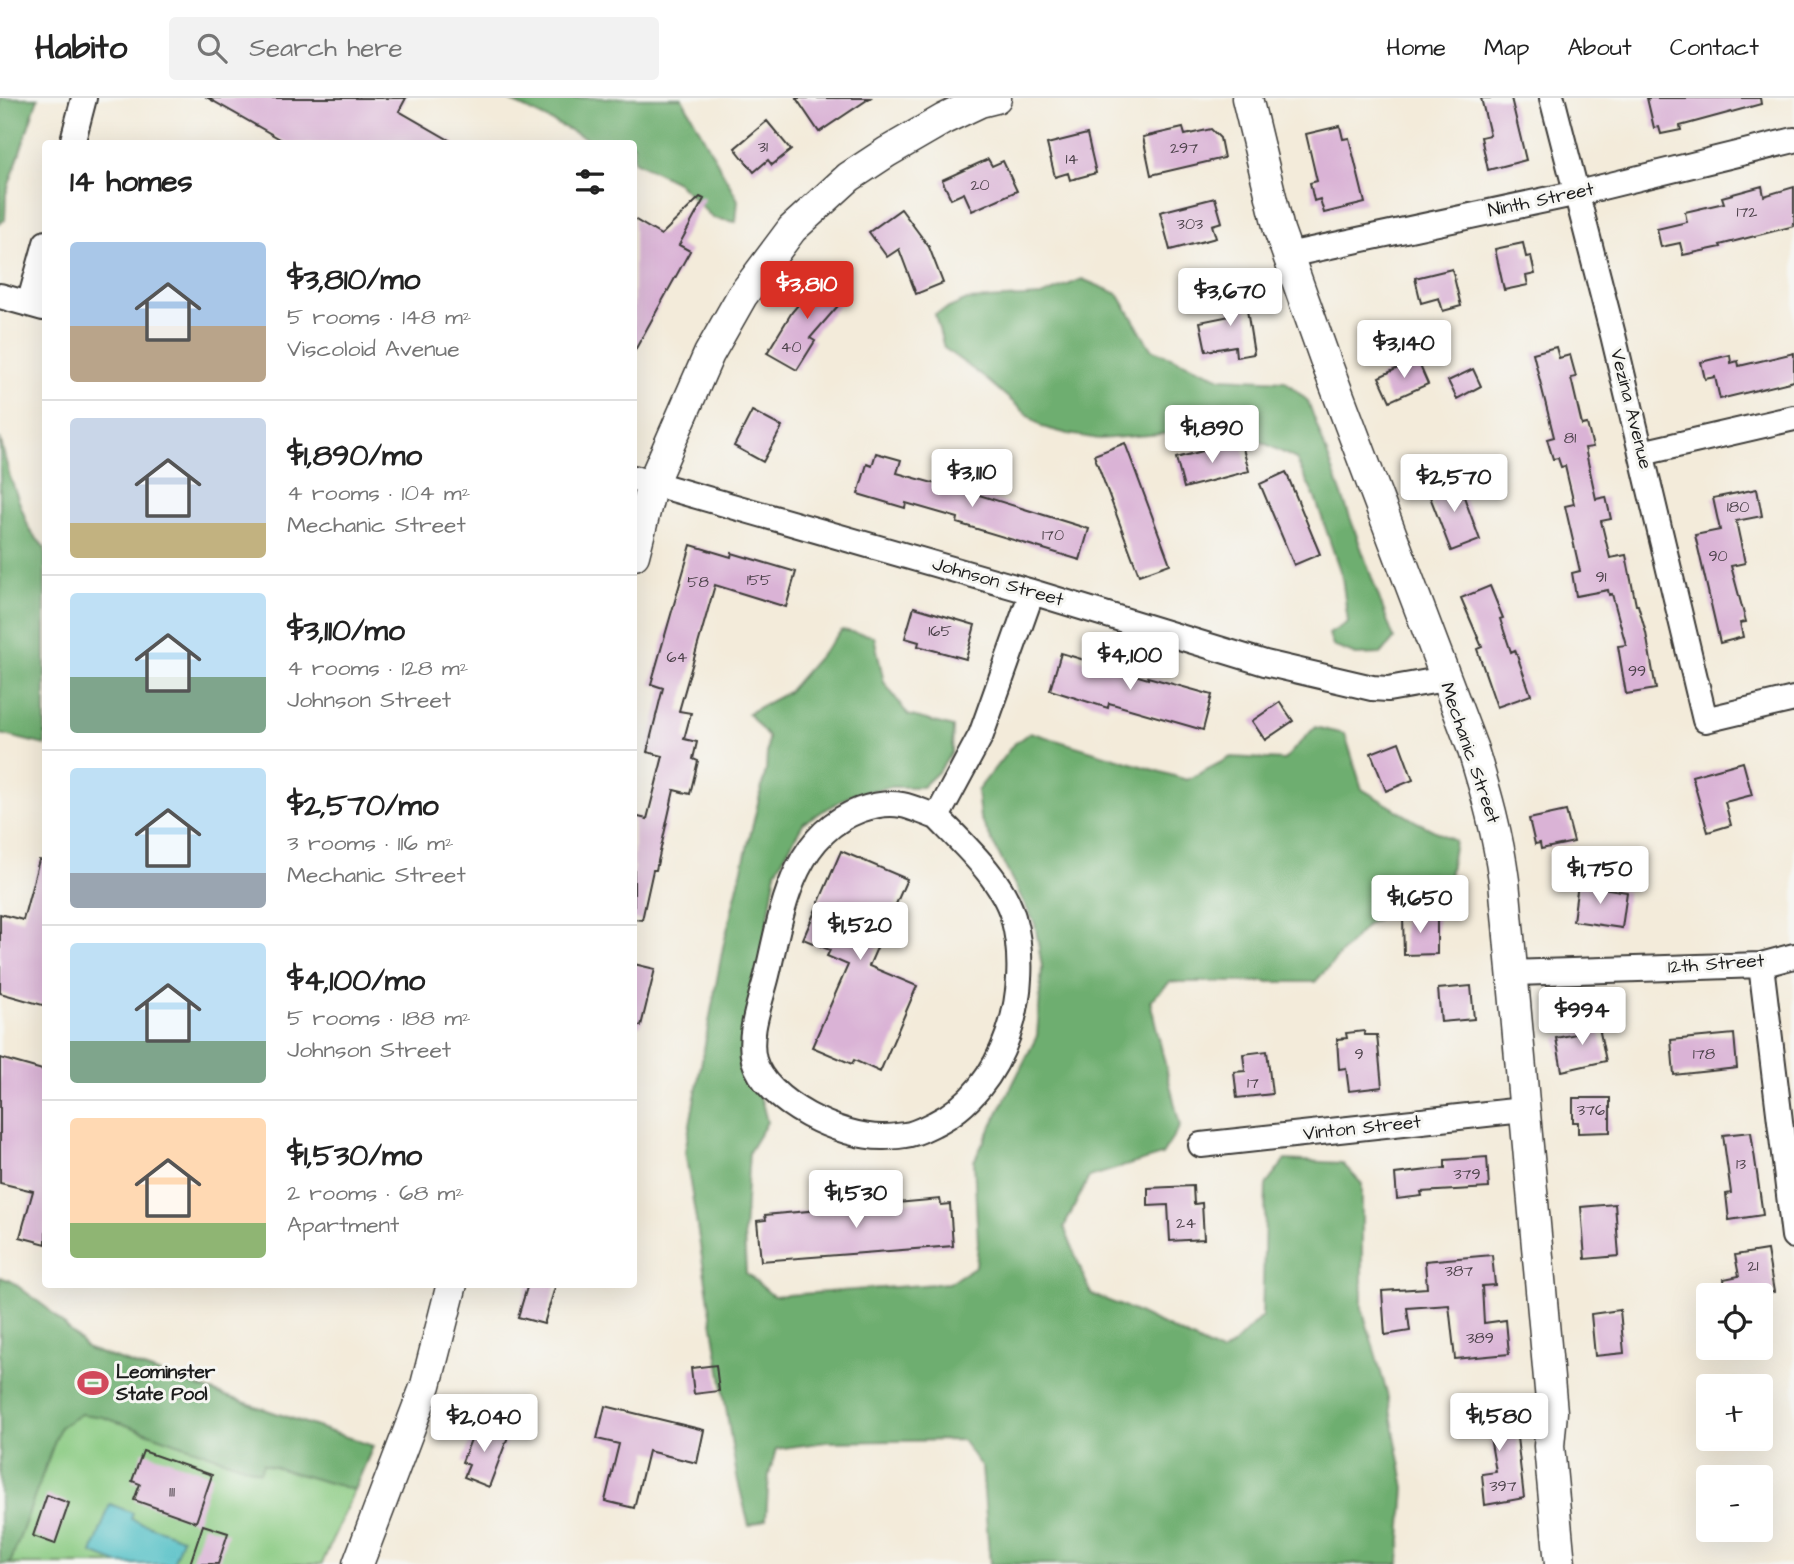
<!DOCTYPE html>
<html lang="en">
<head>
<meta charset="utf-8">
<style>
	:root { --surface:#fff; --page:#f2f2f2; --text:#222; --muted:#767676; --line:#e0e0e0; --accent:#d93025 }
	body { margin:0; font-family:"Architects Daughter",sans-serif; background:var(--page); color:var(--text); height:100vh; display:flex; flex-direction:column; font-size:26px; white-space:nowrap }
	* { box-sizing:border-box; margin:0 }
	p { font-size:23px; color:var(--muted) }
	.icon { flex:none; width:38px; height:38px; fill:none; stroke:currentColor; stroke-width:2; stroke-linecap:round; stroke-linejoin:round }
	.map { position:relative; flex:1; overflow:hidden }
	.side { position:absolute; left:42px; top:42px; width:595px; height:1148px; display:flex; flex-direction:column; background:var(--surface); border-radius:7px; box-shadow:0 7px 28px #0002 }
	.side>* { flex:none }
	.controls { position:absolute; left:1696px; top:1185px; display:grid; gap:14px }
	.controls a { display:grid; place-items:center; width:77px; height:77px; border-radius:7px; background:var(--surface); box-shadow:0 7px 28px #0002; font-size:35px }
	.price { position:absolute; translate:-50% -60px; padding:0 16px; border-radius:7px; background:#fff; color:#222; font-size:23px; line-height:46px; filter:drop-shadow(0 2px 4px #0008) }
	.price::after { content:''; position:absolute; left:50%; top:42px; width:21px; height:16px; margin-left:-10px; background:inherit; clip-path:polygon(0 0,100% 0,50% 100%) }
	.price.selected { background:var(--accent); color:#fff }
	ul { padding:0; list-style:none }
	li { display:flex; align-items:center; gap:21px; height:175px; padding:0 28px }
	li+li { border-top:2px solid var(--line) }
	li span { display:grid; place-items:center; flex:none; width:196px; height:140px; border-radius:7px; color:#555 }
	li>.icon { margin-inline-start:auto }
	span .icon { width:84px; height:84px; fill:#fffc; stroke-width:1 }
	li b { font-size:30px }
	h2 { display:flex; justify-content:space-between; align-items:center; height:84px; padding:0 28px; font-size:30px }
	header { display:flex; align-items:center; gap:42px; box-sizing:border-box; height:98px; padding:0 35px; background:var(--surface); border-bottom:2px solid var(--line) }
	header strong { font-size:33px }
	nav { display:flex; gap:38px; margin-inline-start:auto; font-size:24px }
	.search { width:490px; height:63px; background:var(--page); display:flex; align-items:center; gap:18px; box-sizing:border-box; padding:0 24px; border-radius:7px; color:var(--muted); font-size:26px }
	.map>svg:first-child { display:block }
	.green { fill:#89ca81; stroke:#52734e; stroke-width:2 }
	.forest { fill:#6eae6f; stroke:#456546; stroke-width:2 }
	.water { fill:#52c0c6; stroke:#376e71; stroke-width:2 }
	.building { fill:#dab3d6 }
	.lines { fill:none; stroke-linecap:round; stroke-linejoin:round }
	.minor-casing { stroke:#3c3b38; stroke-width:28 }
	.major-casing { stroke:#3c3b38; stroke-width:33 }
	.minor { stroke:#fff; stroke-width:24 }
	.major { stroke:#fff; stroke-width:30 }
	.labels { text-anchor:middle; dominant-baseline:central; stroke-width:6; stroke-linejoin:round; paint-order:stroke }
	.number-label { font-size:16px; fill:#4c424a }
	.street-label { font-size:19px; fill:#1c1c1c; stroke:#f6f6f2 }
	.poi-label { font-size:19px; font-weight:bold; fill:#1c1c1c; stroke:#f6f6f2; text-anchor:start }
</style>
</head>
<body>
<header>
<strong>Habito</strong>
<div class="search"><svg class="icon" aria-label="search" viewBox="0 0 24 24"><circle cx="10" cy="10" r="6"/><path d="M15 15l6 6"/></svg>Search here</div>
<nav><a>Home</a><a>Map</a><a>About</a><a>Contact</a></nav>
</header>
<div class="map">
<svg width="1794" height="1466" viewBox="0 0 1794 1466">
	<rect width="100%" height="100%" fill="#f6f6f2"/>
	<filter id="ink" filterUnits="userSpaceOnUse"><feTurbulence type="fractalNoise" baseFrequency=".0143" numOctaves="2"/><feDisplacementMap in="SourceGraphic" scale="14" xChannelSelector="R" yChannelSelector="G"/><feConvolveMatrix kernelMatrix="1 2 1 2 8 2 1 2 1" color-interpolation-filters="sRGB"/></filter>
	<filter id="wash" filterUnits="userSpaceOnUse"><feTurbulence type="fractalNoise" baseFrequency=".00686" numOctaves="4" result="noise"/><feDisplacementMap in="SourceGraphic" scale="28" xChannelSelector="R" yChannelSelector="G"/><feGaussianBlur stdDeviation="1.57" result="paint"/><feColorMatrix in="noise" values="0 0 0 0 0 0 0 0 0 0 0 0 0 0 0 0 0 1.4 0 .05"/><feComposite in="paint" operator="in"/></filter>
	<g filter="url(#wash)">
		<rect width="100%" height="100%" fill="#f3ebda"/>
		<path class="green" d="M 0,1221 L 373,1348 L 322,1466 L 0,1466 Z"/>
		<path class="forest" d="M 0,0 L 38,0 L 6,96 L 5,122 L 0,125 Z
			M 504,0 L 682,0 L 738,102 L 736,124 L 713,120 L 677,84 L 634,63 L 634,46 L 596,45 Z
			M 1082,181 L 1118,196 L 1151,251 L 1221,280 L 1285,283 L 1308,303 L 1394,541 L 1381,556 L 1356,557 L 1333,548 L 1329,536 L 1348,524 L 1342,479 L 1316,402 L 1296,361 L 1260,343 L 1226,331 L 1099,341 L 1068,336 L 1042,329 L 986,281 L 944,250 L 935,216 L 967,202 L 1041,198 Z
			M 0,340 L 9,376 L 30,433 L 45,450 L 45,647 L 0,636 Z
			M 842,532 L 874,538 L 884,584 L 908,617 L 953,629 L 952,654 L 940,672 L 922,689 L 890,689 L 853,696 L 804,724 L 776,773 L 747,952 L 747,975 L 762,1004 L 767,1024 L 749,1054 L 744,1135 L 746,1175 L 773,1198 L 949,1185 L 976,1168 L 978,1145 L 974,1063 L 1037,938 L 1042,869 L 1035,826 L 980,720 L 977,693 L 1013,647 L 1030,634 L 1187,682 L 1231,659 L 1284,662 L 1315,629 L 1345,636 L 1362,691 L 1417,724 L 1455,743 L 1449,779 L 1421,793 L 1367,827 L 1315,884 L 1170,884 L 1150,903 L 1180,1028 L 1162,1057 L 1089,1079 L 1064,1129 L 1091,1196 L 1134,1213 L 1221,1255 L 1233,1247 L 1262,1218 L 1266,1087 L 1285,1062 L 1342,1065 L 1362,1086 L 1362,1210 L 1387,1295 L 1405,1390 L 1399,1466 L 990,1466 L 982,1370 L 962,1342 L 826,1344 L 776,1351 L 769,1377 L 766,1421 L 749,1428 L 737,1379 L 685,1053 L 723,849 L 766,672 L 768,639 L 748,615 L 788,594 Z
			M 0,1179 L 11,1183 L 48,1211 L 89,1252 L 373,1348 L 354,1392 L 263,1366 L 260,1374 L 103,1319 L 81,1316 L 60,1329 L 10,1466 L 0,1466 Z"/>
		<path class="water" d="M 110,1406 L 133,1415 L 131,1421 L 182,1440 L 173,1466 L 120,1466 L 92,1455 Z"/>
		<g id="blocks">
			<path class="building" d="M 208,0 L 406,0 L 399,13 L 456,46 L 289,46 Z
				M 796,0 L 870,0 L 819,34 Z
				M 1481,0 L 1511,0 L 1526,62 L 1488,72 L 1481,39 L 1490,37 Z
				M 1647,0 L 1760,0 L 1761,6 L 1680,28 L 1681,32 L 1661,36 L 1659,29 L 1654,30 Z
				M 767,23 L 791,52 L 772,67 L 768,62 L 754,74 L 735,50 Z
				M 1340,28 L 1343,41 L 1349,40 L 1365,105 L 1324,115 L 1320,101 L 1314,103 L 1310,85 L 1317,83 L 1306,36 Z
				M 1183,30 L 1185,37 L 1211,31 L 1220,40 L 1224,60 L 1151,77 L 1143,39 Z
				M 1087,36 L 1096,75 L 1070,82 L 1068,75 L 1055,79 L 1047,46 Z
				M 988,61 L 992,68 L 1003,63 L 1017,93 L 972,113 L 964,95 L 951,101 L 942,82 Z
				M 1762,88 L 1764,98 L 1794,89 L 1794,128 L 1720,147 L 1721,149 L 1683,157 L 1680,145 L 1661,149 L 1657,131 L 1687,124 L 1685,114 L 1724,105 L 1722,99 Z
				M 700,99 L 704,101 L 679,147 L 690,153 L 634,254 L 634,121 L 661,137 Z
				M 1215,100 L 1222,124 L 1212,127 L 1216,140 L 1170,152 L 1160,114 Z
				M 901,111 L 929,149 L 943,185 L 916,196 L 899,151 L 887,159 L 869,134 Z
				M 1523,145 L 1526,159 L 1531,158 L 1535,176 L 1526,178 L 1528,187 L 1504,192 L 1495,151 Z
				M 1452,171 L 1461,208 L 1443,213 L 1439,200 L 1421,205 L 1415,180 Z
				M 826,174 L 850,194 L 810,240 L 815,243 L 797,272 L 767,255 L 792,214 Z
				M 1244,193 L 1254,256 L 1236,259 L 1235,248 L 1206,253 L 1200,224 L 1230,218 L 1227,195 Z
				M 1556,249 L 1559,260 L 1570,257 L 1576,279 L 1571,280 L 1582,327 L 1587,326 L 1593,349 L 1585,350 L 1596,401 L 1606,399 L 1611,421 L 1601,423 L 1610,460 L 1626,457 L 1636,507 L 1638,507 L 1646,535 L 1656,591 L 1626,596 L 1618,548 L 1626,547 L 1612,496 L 1609,497 L 1608,492 L 1576,498 L 1572,475 L 1580,473 L 1565,408 L 1574,406 L 1565,368 L 1561,369 L 1558,360 L 1553,361 L 1547,341 L 1554,339 L 1533,255 Z
				M 1794,255 L 1794,283 L 1720,301 L 1715,279 L 1705,281 L 1701,264 L 1730,257 L 1731,265 L 1738,263 L 1739,268 Z
				M 1417,261 L 1428,286 L 1390,303 L 1379,279 Z
				M 1473,271 L 1481,288 L 1457,301 L 1448,283 Z
				M 752,313 L 782,329 L 763,364 L 734,348 Z
				M 1241,343 L 1249,373 L 1184,390 L 1176,360 Z
				M 1125,345 L 1170,466 L 1139,477 L 1094,357 Z
				M 876,355 L 901,362 L 897,375 L 947,389 L 947,387 L 1089,431 L 1080,462 L 957,425 L 958,420 L 906,405 L 905,410 L 858,396 L 867,366 L 872,368 Z
				M 1286,374 L 1320,456 L 1294,467 L 1260,386 Z
				M 1457,380 L 1480,442 L 1451,453 L 1427,391 Z
				M 1757,391 L 1762,418 L 1736,423 L 1745,465 L 1731,468 L 1746,524 L 1740,525 L 1743,539 L 1720,545 L 1695,437 L 1720,432 L 1713,400 Z
				M 691,447 L 731,459 L 732,455 L 796,474 L 786,509 L 715,487 L 679,613 L 691,615 L 684,641 L 697,644 L 693,661 L 698,663 L 690,696 L 674,692 L 656,772 L 653,772 L 642,822 L 634,821 L 634,718 L 647,721 L 663,658 L 647,654 L 663,590 L 651,586 Z
				M 1490,488 L 1503,520 L 1500,521 L 1511,554 L 1515,552 L 1531,597 L 1497,609 L 1477,551 L 1482,549 L 1461,500 Z
				M 914,509 L 975,527 L 966,561 L 918,548 L 919,544 L 905,540 Z
				M 1061,555 L 1148,581 L 1148,579 L 1212,597 L 1203,632 L 1109,605 L 1108,610 L 1050,592 Z
				M 1280,604 L 1293,623 L 1265,642 L 1252,623 Z
				M 1399,644 L 1413,682 L 1386,693 L 1371,655 Z
				M 1743,664 L 1752,697 L 1725,704 L 1731,727 L 1708,734 L 1692,678 Z
				M 1566,713 L 1574,744 L 1541,751 L 1540,745 L 1535,746 L 1529,721 Z
				M 841,753 L 907,781 L 869,868 L 917,888 L 880,974 L 854,962 L 852,966 L 812,949 L 848,867 L 827,858 L 830,852 L 803,841 Z
				M 39,762 L 46,763 L 46,908 L 0,895 L 0,816 L 23,822 Z
				M 1578,786 L 1627,794 L 1622,830 L 1573,823 Z
				M 1437,818 L 1437,856 L 1404,857 L 1403,819 Z
				M 634,866 L 655,871 L 641,928 L 634,927 Z
				M 1471,888 L 1474,921 L 1441,924 L 1438,891 Z
				M 1597,920 L 1606,963 L 1562,973 L 1556,940 L 1581,935 L 1579,924 Z
				M 1364,933 L 1365,937 L 1377,937 L 1382,989 L 1349,993 L 1346,970 L 1339,971 L 1337,941 L 1347,940 L 1346,935 Z
				M 1734,936 L 1737,970 L 1674,977 L 1671,942 Z
				M 1267,953 L 1272,996 L 1237,1000 L 1234,974 L 1245,973 L 1243,956 Z
				M 0,960 L 46,973 L 46,1146 L 20,1139 L 33,1093 L 0,1085 Z
				M 1573,1000 L 1610,1000 L 1610,1034 L 1578,1035 L 1578,1024 L 1573,1024 Z
				M 1751,1034 L 1763,1117 L 1729,1122 L 1726,1096 L 1731,1095 L 1723,1037 Z
				M 1487,1059 L 1489,1090 L 1421,1094 L 1422,1098 L 1397,1101 L 1395,1076 L 1445,1070 L 1445,1062 Z
				M 1193,1088 L 1194,1106 L 1202,1105 L 1204,1141 L 1170,1143 L 1168,1107 L 1148,1108 L 1148,1090 Z
				M 940,1101 L 941,1107 L 950,1106 L 953,1148 L 761,1163 L 757,1123 L 766,1122 L 765,1117 Z
				M 1615,1106 L 1619,1158 L 1585,1161 L 1581,1109 Z
				M 1767,1152 L 1774,1194 L 1755,1197 L 1726,1197 L 1724,1181 L 1739,1178 L 1735,1157 Z
				M 1492,1157 L 1495,1187 L 1482,1188 L 1484,1225 L 1506,1222 L 1509,1256 L 1455,1261 L 1449,1207 L 1407,1210 L 1410,1233 L 1385,1237 L 1382,1193 L 1427,1190 L 1425,1163 Z
				M 528,1186 L 556,1186 L 544,1226 L 518,1219 Z
				M 1620,1212 L 1624,1255 L 1595,1258 L 1591,1216 Z
				M 716,1267 L 719,1293 L 694,1296 L 691,1270 Z
				M 1503,1305 L 1506,1323 L 1515,1322 L 1524,1400 L 1485,1407 L 1482,1376 L 1496,1374 L 1489,1333 L 1469,1336 L 1468,1310 Z
				M 605,1308 L 704,1332 L 697,1365 L 648,1353 L 634,1410 L 605,1403 L 619,1346 L 597,1341 Z
				M 478,1324 L 509,1336 L 489,1389 L 464,1379 L 469,1367 L 462,1364 Z
				M 143,1353 L 212,1377 L 196,1424 L 134,1402 L 140,1386 L 132,1383 Z
				M 47,1397 L 69,1405 L 55,1446 L 33,1438 Z
				M 203,1427 L 228,1435 L 218,1466 L 190,1466 Z"/>
		</g>
	</g>
	<g filter="url(#ink)">
		<use href="#blocks" fill-opacity="0" stroke="#3c3b38" stroke-width="2"/>
		<g class="lines">
			<g class="minor-casing">
				<path id="minor" d="M 1552,0 L 1613,237 L 1705,622 L 1794,601
					M 72,46 L 84,0
					M 1288,157 L 1578,95 L 1794,42
					M 0,198 L 43,210
					M 29,206 L 46,145
					M 1642,355 L 1794,320
					M 634,380 L 1032,494 L 1265,565 L 1372,590 L 1388,591 L 1445,581
					M 937,719 C 963,746 1003,782 1013,819 C 1033,892 1006,992 934,1026 C 925,1030 916,1036 905,1037 C 898,1038 891,1039 884,1039 C 842,1040 766,1005 754,962 C 747,935 762,900 768,873 C 782,812 793,737 860,712 C 874,707 887,704 902,707 C 913,709 925,715 937,719 L 981,637 L 1032,494
					M 1761,867 L 1794,1138
					M 1512,875 L 1761,867 L 1794,858
					M 1201,1047 L 1523,1012"/>
			</g>
			<g class="major-casing">
				<path id="major" d="M 1247,0 L 1279,132 L 1326,264 L 1472,649 C 1486,694 1498,736 1504,783 L 1552,1314 L 1549,1348 L 1560,1466
					M 634,457 L 652,386 L 709,256 L 742,198 L 792,131 L 849,79 L 887,54 L 944,21 L 980,4 L 996,0
					M 358,1466 L 426,1287 L 452,1186"/>
			</g>
			<use href="#minor" class="minor"/>
			<use href="#major" class="major"/>
		</g>
	</g>
	<defs>
		<g id="stadium-bare" transform="scale(2.415)"><path d="M0-5a6.5 5 0 1 0 0 10a6.5 5 0 1 0 0-10ZM-3.5-1.8h7v3.6h-7Z" fill="#d1495b" stroke="#f6f6f2" stroke-width="2.5" paint-order="stroke"/></g>
	</defs>
	<g fill-rule="evenodd">
		<use href="#stadium-bare" x="93" y="1285"/>
	</g>
	<g class="labels">
		<g class="number-label">
			<text x="763" y="49">31</text>
			<text x="1184" y="50">297</text>
			<text x="1072" y="61">14</text>
			<text x="980" y="87">20</text>
			<text x="1747" y="114">172</text>
			<text x="1190" y="126">303</text>
			<text x="791" y="249">40</text>
			<text x="1570" y="340">81</text>
			<text x="1738" y="409">180</text>
			<text x="1053" y="437">170</text>
			<text x="1718" y="458">90</text>
			<text x="1601" y="479">91</text>
			<text x="759" y="482">155</text>
			<text x="698" y="484">58</text>
			<text x="940" y="533">165</text>
			<text x="677" y="559">64</text>
			<text x="1637" y="573">99</text>
			<text x="1359" y="956">9</text>
			<text x="1704" y="956">178</text>
			<text x="1253" y="985">17</text>
			<text x="1591" y="1012">376</text>
			<text x="1741" y="1066">13</text>
			<text x="1467" y="1076">379</text>
			<text x="1186" y="1125">24</text>
			<text x="1753" y="1168">21</text>
			<text x="1459" y="1173">387</text>
			<text x="1480" y="1240">389</text>
			<text x="1503" y="1388">397</text>
			<text x="172" y="1394">111</text>
		</g>
		<g class="street-label">
			<text transform="translate(1541 102) rotate(-12)">Ninth Street</text>
			<text transform="translate(1631 311) rotate(76)">Vezina Avenue</text>
			<text transform="translate(998 484) rotate(16)">Johnson Street</text>
			<text transform="translate(1470 655) rotate(71)">Mechanic Street</text>
			<text transform="translate(1716 866) rotate(-4)">12th Street</text>
			<text transform="translate(1362 1030) rotate(-6)">Vinton Street</text>
		</g>
		<g class="poi-label">
			<text x="116" y="1274">Leominster<tspan x="116" dy="22">State Pool</tspan></text>
		</g>
	</g>
</svg>
<div class="controls">
<a><svg class="icon" aria-label="locate" viewBox="0 0 24 24"><circle cx="12" cy="12" r="6"/><path d="M12 2v4M12 18v4M2 12h4M18 12h4"/></svg></a>
<a>+</a>
<a>−</a>
</div>
<b class="price selected" style="left:807px;top:223px">$3,810</b>
<b class="price" style="left:1230px;top:230px">$3,670</b>
<b class="price" style="left:1404px;top:282px">$3,140</b>
<b class="price" style="left:1212px;top:367px">$1,890</b>
<b class="price" style="left:972px;top:411px">$3,110</b>
<b class="price" style="left:1454px;top:416px">$2,570</b>
<b class="price" style="left:1130px;top:594px">$4,100</b>
<b class="price" style="left:1600px;top:808px">$1,750</b>
<b class="price" style="left:1420px;top:837px">$1,650</b>
<b class="price" style="left:860px;top:864px">$1,520</b>
<b class="price" style="left:1582px;top:949px">$994</b>
<b class="price" style="left:856px;top:1132px">$1,530</b>
<b class="price" style="left:1499px;top:1355px">$1,580</b>
<b class="price" style="left:484px;top:1356px">$2,040</b>
<section class="side">
<h2>14 homes<svg class="icon" aria-label="filters" viewBox="0 0 24 24"><path d="M4 7h16M4 17h16"/><circle cx="9" cy="7" r="2"/><circle cx="15" cy="17" r="2"/></svg></h2>
<ul>
<li><span style="background:linear-gradient(#a9c7e8 60%,#b9a48a 0)"><svg class="icon" aria-label="home" viewBox="0 0 24 24"><path d="M3 11l9-7 9 7M6 9v11h12V9"/></svg></span><div><b>$3,810/mo</b><p>5 rooms · 148 m²</p><p>Viscoloid Avenue</p></div></li>
<li><span style="background:linear-gradient(#c9d6e8 75%,#c2b280 0)"><svg class="icon" aria-label="home" viewBox="0 0 24 24"><path d="M3 11l9-7 9 7M6 9v11h12V9"/></svg></span><div><b>$1,890/mo</b><p>4 rooms · 104 m²</p><p>Mechanic Street</p></div></li>
<li><span style="background:linear-gradient(#bfe0f5 60%,#7fa58c 0)"><svg class="icon" aria-label="home" viewBox="0 0 24 24"><path d="M3 11l9-7 9 7M6 9v11h12V9"/></svg></span><div><b>$3,110/mo</b><p>4 rooms · 128 m²</p><p>Johnson Street</p></div></li>
<li><span style="background:linear-gradient(#bfe0f5 75%,#9aa5b1 0)"><svg class="icon" aria-label="home" viewBox="0 0 24 24"><path d="M3 11l9-7 9 7M6 9v11h12V9"/></svg></span><div><b>$2,570/mo</b><p>3 rooms · 116 m²</p><p>Mechanic Street</p></div></li>
<li><span style="background:linear-gradient(#bfe0f5 70%,#7fa58c 0)"><svg class="icon" aria-label="home" viewBox="0 0 24 24"><path d="M3 11l9-7 9 7M6 9v11h12V9"/></svg></span><div><b>$4,100/mo</b><p>5 rooms · 188 m²</p><p>Johnson Street</p></div></li>
<li><span style="background:linear-gradient(#ffd9b3 75%,#8fb573 0)"><svg class="icon" aria-label="home" viewBox="0 0 24 24"><path d="M3 11l9-7 9 7M6 9v11h12V9"/></svg></span><div><b>$1,530/mo</b><p>2 rooms · 68 m²</p><p>Apartment</p></div></li>
</ul>
</section>
</div>
</body>
</html>
